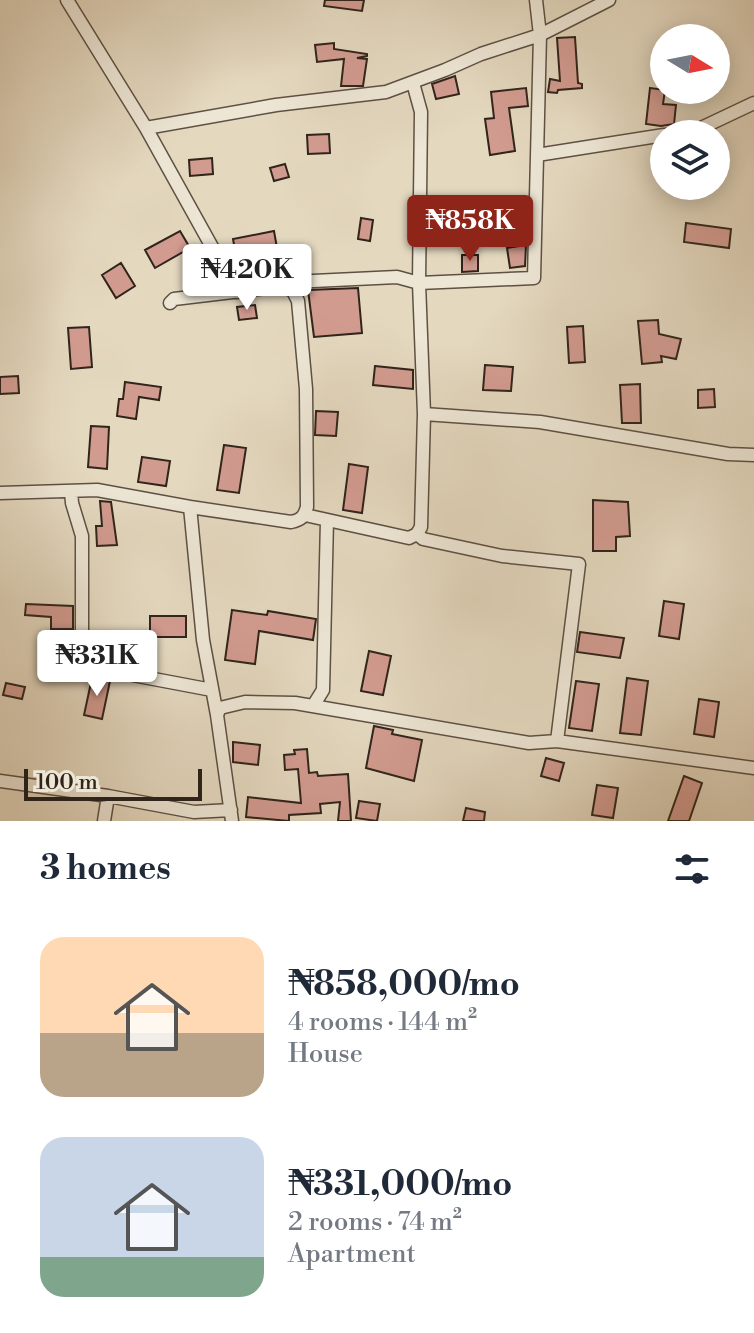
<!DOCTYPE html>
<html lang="en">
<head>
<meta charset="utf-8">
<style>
	:root { --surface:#fff; --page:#f6f6f7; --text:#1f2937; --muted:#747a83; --accent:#8f2418 }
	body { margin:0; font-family:"Libre Bodoni",serif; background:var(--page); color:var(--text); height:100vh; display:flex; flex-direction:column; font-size:30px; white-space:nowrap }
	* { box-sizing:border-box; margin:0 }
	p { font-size:26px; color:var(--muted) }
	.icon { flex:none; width:44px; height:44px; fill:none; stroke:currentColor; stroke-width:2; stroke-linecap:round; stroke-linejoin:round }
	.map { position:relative; height:821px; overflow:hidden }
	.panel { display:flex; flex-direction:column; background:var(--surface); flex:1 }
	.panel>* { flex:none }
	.needle { width:52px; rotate:100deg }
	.fabs { position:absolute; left:650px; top:24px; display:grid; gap:16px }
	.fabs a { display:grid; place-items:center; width:80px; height:80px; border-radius:50%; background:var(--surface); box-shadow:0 4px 20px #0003; font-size:40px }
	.scale { position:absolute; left:24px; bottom:20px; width:178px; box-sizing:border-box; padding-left:8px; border:4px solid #30241b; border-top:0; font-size:22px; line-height:28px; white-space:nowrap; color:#30241b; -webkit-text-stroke:6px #ede6d5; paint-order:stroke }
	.price { position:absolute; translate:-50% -68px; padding:0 18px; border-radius:8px; background:#fff; color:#222; font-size:26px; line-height:52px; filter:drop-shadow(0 2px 4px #0008) }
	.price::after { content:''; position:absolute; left:50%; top:48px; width:24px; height:18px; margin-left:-12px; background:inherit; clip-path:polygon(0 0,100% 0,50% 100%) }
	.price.on { background:var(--accent); color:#fff }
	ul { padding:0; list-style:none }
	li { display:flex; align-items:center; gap:24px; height:200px; padding:0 40px }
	li span { display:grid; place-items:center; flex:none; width:224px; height:160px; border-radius:24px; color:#555 }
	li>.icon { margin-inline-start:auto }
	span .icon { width:96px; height:96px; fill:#fffc; stroke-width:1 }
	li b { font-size:34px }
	h2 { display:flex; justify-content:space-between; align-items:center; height:96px; padding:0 40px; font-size:34px }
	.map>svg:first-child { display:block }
	.building { fill:#d29b90; stroke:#30241b; stroke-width:2 }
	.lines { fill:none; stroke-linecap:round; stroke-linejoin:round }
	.street-casing { stroke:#5d5144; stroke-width:15 }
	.street { stroke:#ede6d5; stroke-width:12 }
</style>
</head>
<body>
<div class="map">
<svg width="754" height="821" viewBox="0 0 754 821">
	<rect width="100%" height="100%" fill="#e4d8bf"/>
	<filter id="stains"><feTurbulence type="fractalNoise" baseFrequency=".0025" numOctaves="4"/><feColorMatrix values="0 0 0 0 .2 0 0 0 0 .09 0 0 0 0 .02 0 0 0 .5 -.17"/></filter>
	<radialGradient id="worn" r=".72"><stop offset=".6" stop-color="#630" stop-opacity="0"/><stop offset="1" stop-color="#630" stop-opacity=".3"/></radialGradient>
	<path class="building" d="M 325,0 L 364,0 L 362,11 L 324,6 Z
		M 575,37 L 578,83 L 582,84 L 582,88 L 558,90 L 557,93 L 548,92 L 550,79 L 560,81 L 557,38 Z
		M 334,43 L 334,49 L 367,54 L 367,56 L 357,58 L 367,59 L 363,86 L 341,86 L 344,59 L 317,62 L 315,45 Z
		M 455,76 L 459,94 L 436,99 L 432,84 Z
		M 526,88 L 528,106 L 509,108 L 515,151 L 490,155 L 485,119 L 494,118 L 491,92 Z
		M 650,88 L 665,90 L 663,104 L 676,105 L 674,124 L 661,126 L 646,124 Z
		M 329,134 L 330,153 L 308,154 L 307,135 Z
		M 212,158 L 213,174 L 190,176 L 189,160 Z
		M 285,164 L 289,177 L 274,181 L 270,168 Z
		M 361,218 L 373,220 L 370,241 L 358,239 Z
		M 686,223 L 731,229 L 729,248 L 684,242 Z
		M 180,231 L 190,248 L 155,268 L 145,250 Z
		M 274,231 L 277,248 L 236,256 L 233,239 Z
		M 526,245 L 525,266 L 510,268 L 507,248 Z
		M 462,255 L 478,255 L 478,271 L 462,272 Z
		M 121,263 L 135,286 L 116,298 L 102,275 Z
		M 358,288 L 362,333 L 314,337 L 308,290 Z
		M 255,305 L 257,318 L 239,320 L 237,307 Z
		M 658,320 L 659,334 L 681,339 L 676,359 L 661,356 L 662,362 L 642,364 L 638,321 Z
		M 583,326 L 585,362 L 569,363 L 567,327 Z
		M 89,327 L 92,367 L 71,369 L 68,328 Z
		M 485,365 L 513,367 L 511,391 L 483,390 Z
		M 375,366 L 413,370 L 413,389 L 373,385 Z
		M 18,376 L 19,393 L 0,394 L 0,377 Z
		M 125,382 L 161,387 L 159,400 L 139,397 L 136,419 L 117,416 L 119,399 L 123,399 Z
		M 640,384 L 641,423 L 622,423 L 620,385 Z
		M 714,389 L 715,407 L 698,408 L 698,390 Z
		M 316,411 L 338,412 L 336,436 L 315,435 Z
		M 91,426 L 109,427 L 107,469 L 88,467 Z
		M 224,445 L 246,448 L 239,493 L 217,490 Z
		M 142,457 L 170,461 L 166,486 L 138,482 Z
		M 349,464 L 368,467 L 362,513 L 343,510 Z
		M 593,500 L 628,502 L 630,536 L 616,537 L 616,551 L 593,551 Z
		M 100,501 L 111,502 L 117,545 L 97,546 L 96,526 L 102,526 Z
		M 664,601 L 684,604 L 679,639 L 659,636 Z
		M 26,604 L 73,606 L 73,629 L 51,629 L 51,617 L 25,615 Z
		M 232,610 L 267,615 L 268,611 L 316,619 L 313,640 L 259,631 L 255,664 L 225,660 Z
		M 150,616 L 186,616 L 186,637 L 150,637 Z
		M 580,632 L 624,638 L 620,658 L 577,652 Z
		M 369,651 L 391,656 L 383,695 L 361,691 Z
		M 92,678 L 110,681 L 102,719 L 84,715 Z
		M 627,678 L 648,681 L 641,735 L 620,733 Z
		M 576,681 L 599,684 L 592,731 L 569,728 Z
		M 6,683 L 25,687 L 22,699 L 3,695 Z
		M 699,699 L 719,702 L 714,737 L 694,734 Z
		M 374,726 L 393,730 L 392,734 L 422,740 L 414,781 L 366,768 Z
		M 233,742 L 260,745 L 258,765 L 233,762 Z
		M 307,749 L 309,773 L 317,772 L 318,776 L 348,774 L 351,821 L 338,821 L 340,802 L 320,804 L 321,813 L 289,815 L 289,821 L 246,817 L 248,797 L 301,803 L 298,769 L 285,770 L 284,755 L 295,754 L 294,750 Z
		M 546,758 L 564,763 L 559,781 L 541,776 Z
		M 684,776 L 702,783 L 689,821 L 668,821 Z
		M 597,785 L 618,788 L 613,818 L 592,815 Z
		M 359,801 L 380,804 L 377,821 L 356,818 Z
		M 466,808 L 485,812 L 484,821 L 463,821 Z"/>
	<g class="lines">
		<g class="street-casing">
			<path id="street" d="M 67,0 L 146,128 L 237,292
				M 146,128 L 276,105 L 386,92 L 445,70 L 481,54 L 540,35 L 609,0
				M 669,134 L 699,129 L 754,103
				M 537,155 L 664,135
				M 283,286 L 292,282 L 397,277 L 419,283 L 534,278 L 540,35 L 536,0
				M 170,303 L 174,299 L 283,286 L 293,291 L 298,301 L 306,389 L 307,507 C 304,517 301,520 291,522 L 190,507
				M 424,414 L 540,422 L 728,454 L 754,455
				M 71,491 L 72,503 L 82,536 L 82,663 L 85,666 L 212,690
				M 0,493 L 97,490 L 190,507 L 203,640 L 217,715
				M 305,515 L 409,538 L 417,534 L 421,527 L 424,414 L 419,283 L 421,112 L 413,83
				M 417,534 L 423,539 L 502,556 L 579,564 L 557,741
				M 313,706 L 323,690 L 327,520
				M 0,781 L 108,796 L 194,812 L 231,810
				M 104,821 L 108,796
				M 232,821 L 217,715 L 220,708 L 245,702 L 295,703 L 529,743 L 557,741 L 754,768"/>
		</g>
		<use href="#street" class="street"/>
	</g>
	<rect width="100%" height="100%" filter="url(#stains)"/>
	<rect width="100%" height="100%" fill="url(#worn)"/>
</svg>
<div class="fabs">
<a><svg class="needle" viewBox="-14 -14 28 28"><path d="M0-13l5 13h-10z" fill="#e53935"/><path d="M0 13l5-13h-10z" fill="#747a83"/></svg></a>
<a><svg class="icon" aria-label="layers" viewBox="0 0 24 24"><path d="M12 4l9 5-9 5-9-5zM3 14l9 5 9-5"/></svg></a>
</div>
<div class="scale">100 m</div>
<b class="price on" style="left:470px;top:263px">₦858K</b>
<b class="price" style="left:247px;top:312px">₦420K</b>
<b class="price" style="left:97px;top:698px">₦331K</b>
</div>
<section class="panel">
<h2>3 homes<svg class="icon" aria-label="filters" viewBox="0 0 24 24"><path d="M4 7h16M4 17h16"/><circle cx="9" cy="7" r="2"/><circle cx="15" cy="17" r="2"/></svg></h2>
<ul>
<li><span style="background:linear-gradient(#ffd9b3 60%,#b9a48a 0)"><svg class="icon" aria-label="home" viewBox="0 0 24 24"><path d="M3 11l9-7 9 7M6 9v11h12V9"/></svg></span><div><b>₦858,000/mo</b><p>4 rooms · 144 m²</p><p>House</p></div></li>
<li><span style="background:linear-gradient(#c9d6e8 75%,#7fa58c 0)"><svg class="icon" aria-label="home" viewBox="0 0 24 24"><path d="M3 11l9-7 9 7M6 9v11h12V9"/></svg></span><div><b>₦331,000/mo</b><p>2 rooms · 74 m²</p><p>Apartment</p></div></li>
</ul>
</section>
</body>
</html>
